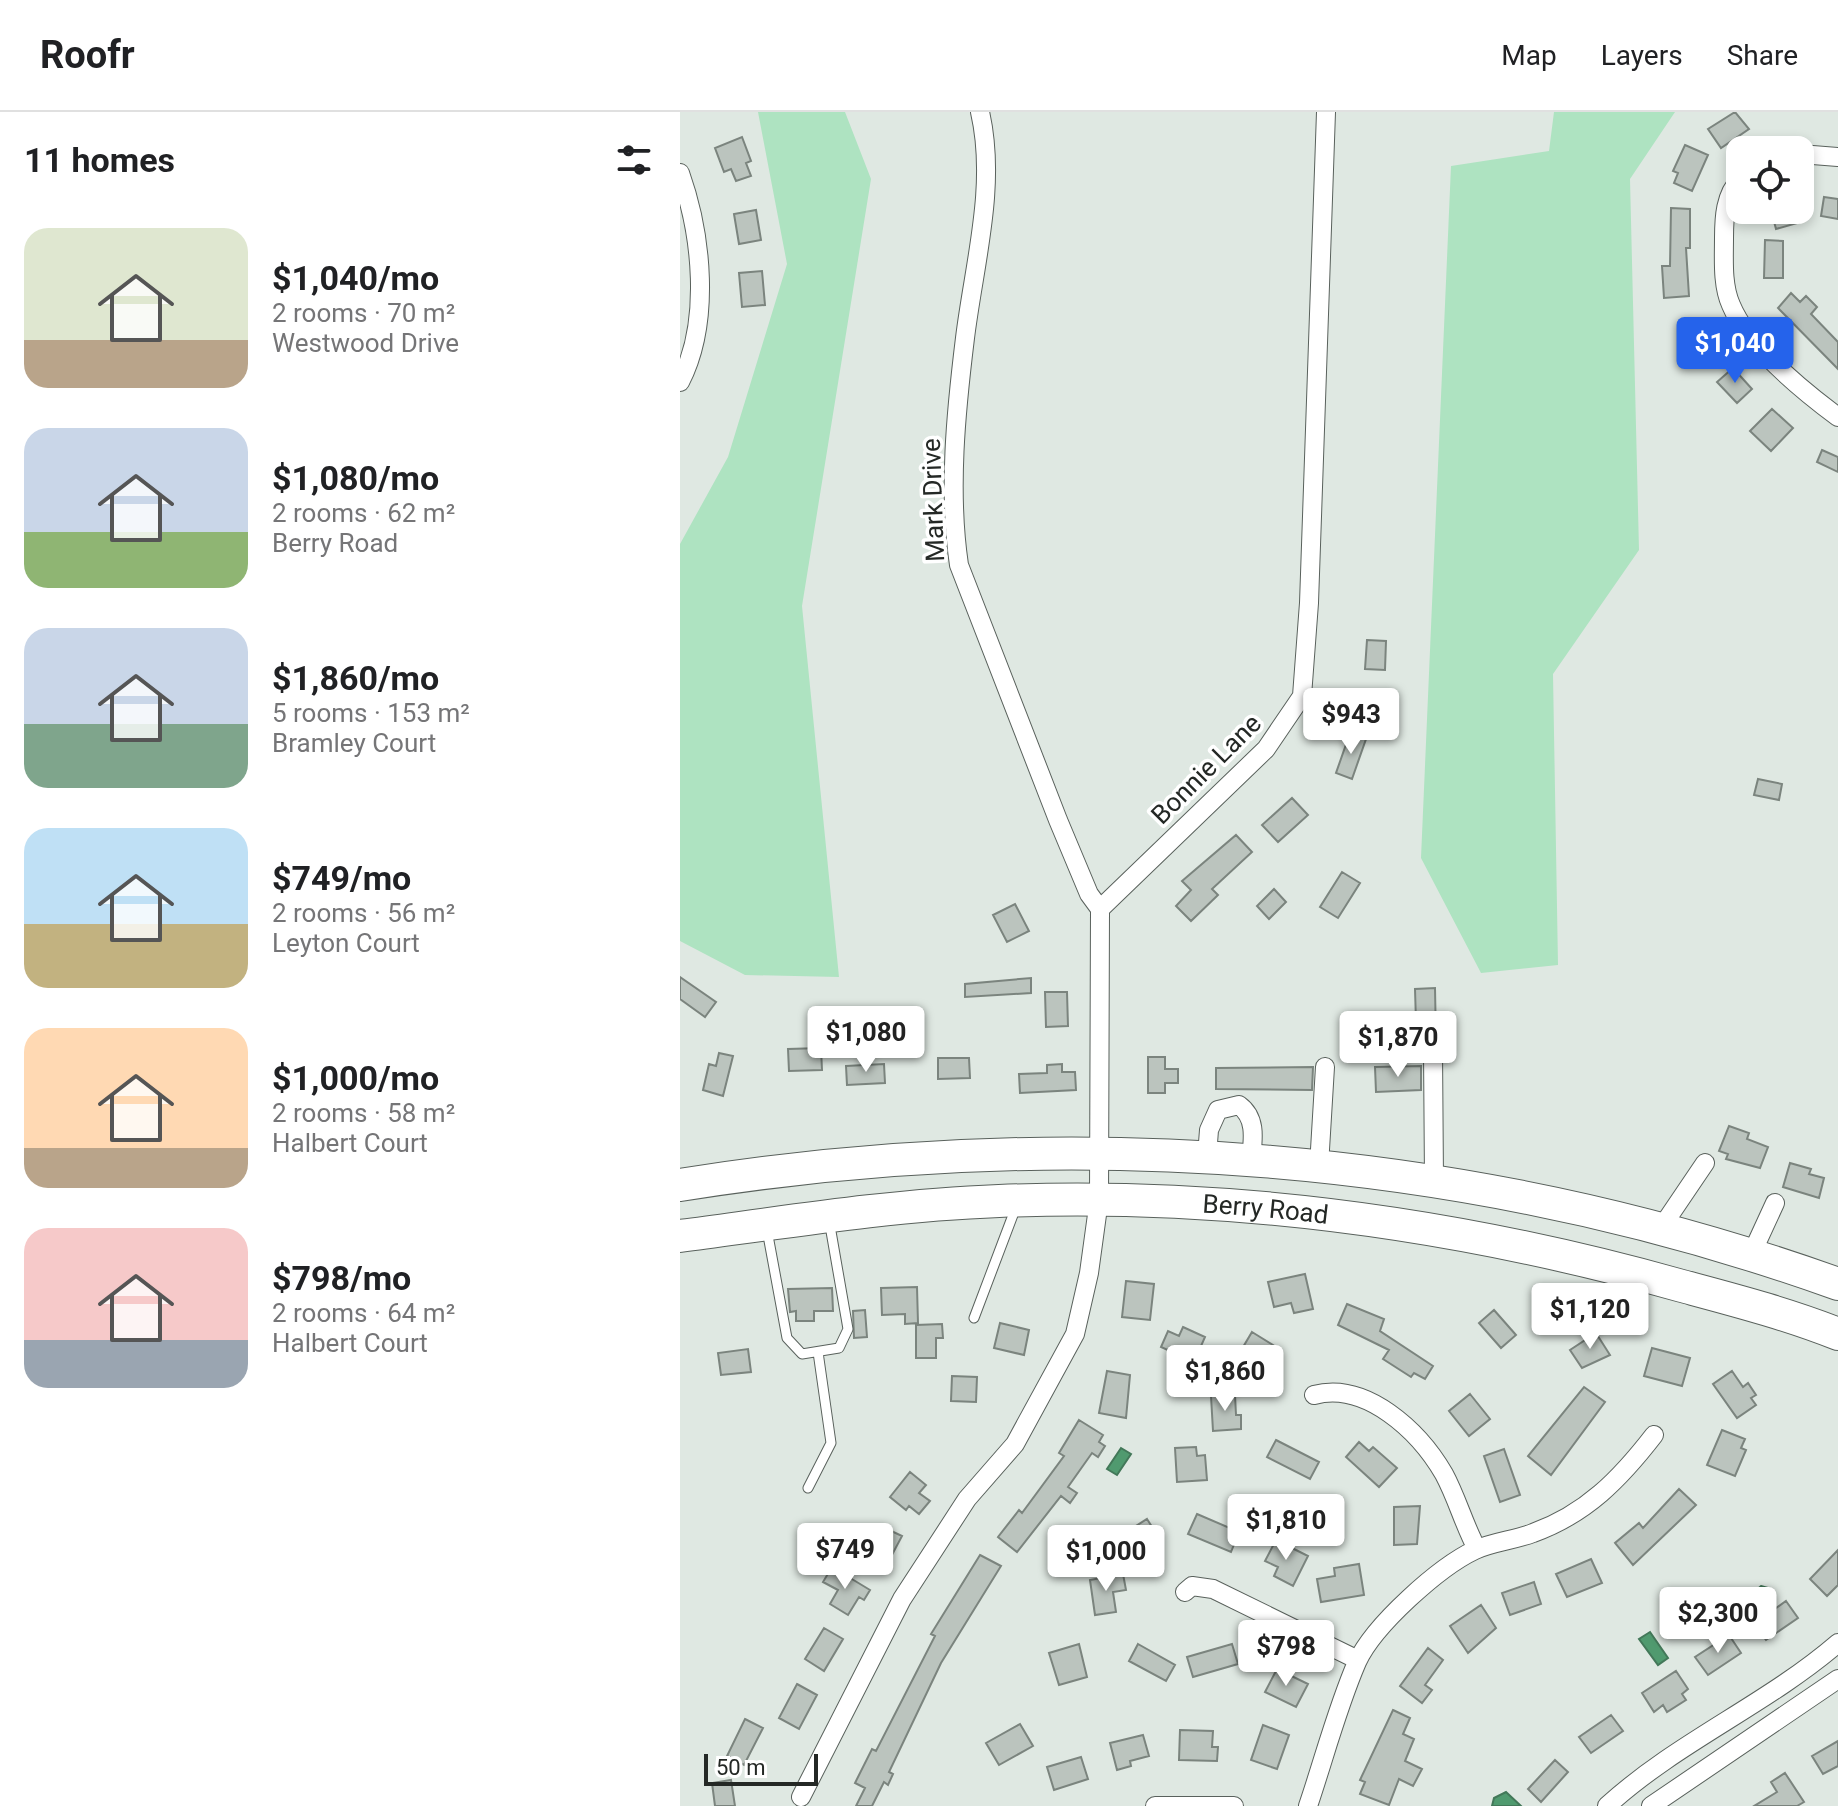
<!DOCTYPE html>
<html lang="en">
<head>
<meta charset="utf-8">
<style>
	:root { --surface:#fff; --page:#f2f2f2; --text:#202124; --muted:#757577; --line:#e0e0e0; --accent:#2563eb }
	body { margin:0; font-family:Roboto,sans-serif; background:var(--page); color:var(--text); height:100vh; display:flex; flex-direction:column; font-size:30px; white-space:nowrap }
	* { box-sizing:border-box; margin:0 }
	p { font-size:26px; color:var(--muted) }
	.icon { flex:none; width:44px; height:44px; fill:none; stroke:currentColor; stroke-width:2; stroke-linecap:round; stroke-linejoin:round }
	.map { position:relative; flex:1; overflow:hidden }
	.drawer { display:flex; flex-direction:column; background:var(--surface); width:680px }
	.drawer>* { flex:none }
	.buttons { position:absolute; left:1046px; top:24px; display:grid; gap:16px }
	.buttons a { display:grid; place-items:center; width:88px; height:88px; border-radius:16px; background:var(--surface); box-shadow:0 4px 12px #0003; font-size:40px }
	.scale { position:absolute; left:24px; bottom:20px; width:114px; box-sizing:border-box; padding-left:8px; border:4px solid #242825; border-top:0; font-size:22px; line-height:28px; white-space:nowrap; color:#242825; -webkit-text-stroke:6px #fff; paint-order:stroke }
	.price { position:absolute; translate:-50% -68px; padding:0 18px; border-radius:8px; background:#fff; color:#222; font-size:26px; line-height:52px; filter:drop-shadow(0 2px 4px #0008) }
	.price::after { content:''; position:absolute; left:50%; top:48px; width:24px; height:18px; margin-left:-12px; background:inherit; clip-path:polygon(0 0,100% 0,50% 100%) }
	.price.on { background:var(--accent); color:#fff }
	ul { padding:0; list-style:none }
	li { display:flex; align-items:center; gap:24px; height:200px; padding:0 24px }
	li span { display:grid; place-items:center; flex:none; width:224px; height:160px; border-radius:24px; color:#555 }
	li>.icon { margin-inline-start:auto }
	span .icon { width:96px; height:96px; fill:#fffc; stroke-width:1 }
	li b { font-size:34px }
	h2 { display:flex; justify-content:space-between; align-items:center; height:96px; padding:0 24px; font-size:34px }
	header { display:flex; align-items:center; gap:48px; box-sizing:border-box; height:112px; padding:0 40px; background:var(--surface); border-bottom:2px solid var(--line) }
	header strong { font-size:38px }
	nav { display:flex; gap:44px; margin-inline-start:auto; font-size:28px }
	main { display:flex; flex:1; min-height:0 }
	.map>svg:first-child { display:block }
	.green { fill:#aee3c1 }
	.water { fill:#509a6f; stroke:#437859; stroke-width:2 }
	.building { fill:#bbc4be; stroke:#7b847e; stroke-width:2 }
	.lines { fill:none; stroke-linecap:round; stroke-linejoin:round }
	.lane-casing { stroke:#59615c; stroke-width:11 }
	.street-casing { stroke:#59615c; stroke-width:20 }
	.highway-casing { stroke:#59615c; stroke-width:34 }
	.lane { stroke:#fff; stroke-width:9 }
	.street { stroke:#fff; stroke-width:18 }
	.highway { stroke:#fff; stroke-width:32 }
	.labels { text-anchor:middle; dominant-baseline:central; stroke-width:7; stroke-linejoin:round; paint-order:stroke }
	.street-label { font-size:26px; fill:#242825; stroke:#fff }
</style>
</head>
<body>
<header>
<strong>Roofr</strong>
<nav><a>Map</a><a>Layers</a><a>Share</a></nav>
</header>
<main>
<section class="drawer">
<h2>11 homes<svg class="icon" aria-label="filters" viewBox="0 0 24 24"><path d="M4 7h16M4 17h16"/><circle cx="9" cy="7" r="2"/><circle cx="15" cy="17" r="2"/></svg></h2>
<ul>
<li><span style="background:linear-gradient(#dfe7d0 70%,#b9a48a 0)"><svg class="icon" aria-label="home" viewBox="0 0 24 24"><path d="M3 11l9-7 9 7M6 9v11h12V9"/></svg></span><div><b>$1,040/mo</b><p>2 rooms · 70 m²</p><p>Westwood Drive</p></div></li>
<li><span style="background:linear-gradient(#c9d6e8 65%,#8fb573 0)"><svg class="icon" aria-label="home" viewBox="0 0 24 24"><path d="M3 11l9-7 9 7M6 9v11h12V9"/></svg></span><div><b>$1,080/mo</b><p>2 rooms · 62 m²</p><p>Berry Road</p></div></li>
<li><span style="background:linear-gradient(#c9d6e8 60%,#7fa58c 0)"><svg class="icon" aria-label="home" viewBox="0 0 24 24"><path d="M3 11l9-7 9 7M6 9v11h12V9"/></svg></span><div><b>$1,860/mo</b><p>5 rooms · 153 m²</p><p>Bramley Court</p></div></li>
<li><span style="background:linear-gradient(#bfe0f5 60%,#c2b280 0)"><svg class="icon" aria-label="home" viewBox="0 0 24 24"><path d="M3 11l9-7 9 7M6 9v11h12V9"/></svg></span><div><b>$749/mo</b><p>2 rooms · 56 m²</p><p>Leyton Court</p></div></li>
<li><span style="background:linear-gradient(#ffd9b3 75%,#b9a48a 0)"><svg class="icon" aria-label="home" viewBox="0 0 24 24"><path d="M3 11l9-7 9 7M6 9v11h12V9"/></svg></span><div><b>$1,000/mo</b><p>2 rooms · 58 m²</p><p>Halbert Court</p></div></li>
<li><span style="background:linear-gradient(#f6c9c9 70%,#9aa5b1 0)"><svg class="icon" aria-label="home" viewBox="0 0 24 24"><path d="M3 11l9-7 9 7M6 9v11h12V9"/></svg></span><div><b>$798/mo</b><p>2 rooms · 64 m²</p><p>Halbert Court</p></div></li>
</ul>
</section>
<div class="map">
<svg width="1158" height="1694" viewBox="0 0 1158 1694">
	<rect width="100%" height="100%" fill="#dfe8e2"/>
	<path class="green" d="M 78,0 L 165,0 L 191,67 L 122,494 L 159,865 L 65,863 L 0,829 L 0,432 L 48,345 L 107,152 Z
		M 874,0 L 995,0 L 950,67 L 959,438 L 873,562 L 878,853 L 801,861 L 741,746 L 771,54 L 869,39 Z"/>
	<path class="water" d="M 441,1336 L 451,1342 L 437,1363 L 427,1357 Z
		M 620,1401 L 644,1416 L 637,1427 L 612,1415 Z
		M 1081,1474 L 1088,1476 L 1090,1487 L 1080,1488 L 1076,1500 L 1065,1499 L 1066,1487 Z
		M 970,1520 L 988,1546 L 978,1553 L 959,1527 Z
		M 826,1680 L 841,1694 L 812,1694 L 814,1686 Z"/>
	<path class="building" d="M 1055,0 L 1069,17 L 1041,36 L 1028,17 Z
		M 62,25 L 71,49 L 66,51 L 71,64 L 56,69 L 51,57 L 44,60 L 35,36 Z
		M 1005,33 L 1028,43 L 1012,79 L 994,71 L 998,61 L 993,59 Z
		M 1144,85 L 1158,87 L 1158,107 L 1141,104 Z
		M 991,96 L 1010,97 L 1010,136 L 1006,136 L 1009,184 L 984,186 L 982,154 L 990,154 Z
		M 76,98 L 81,128 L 59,132 L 54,102 Z
		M 1091,98 L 1121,98 L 1124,109 L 1096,117 Z
		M 1085,128 L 1103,129 L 1103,166 L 1084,166 Z
		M 82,159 L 85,193 L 62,195 L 59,161 Z
		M 1111,181 L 1120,190 L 1126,184 L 1137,195 L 1131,202 L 1158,230 L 1158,257 L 1098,196 Z
		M 1018,210 L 1034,238 L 1015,249 L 999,221 Z
		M 1053,256 L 1072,277 L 1057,291 L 1037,270 Z
		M 1092,297 L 1113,316 L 1091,339 L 1070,319 Z
		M 1142,338 L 1158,345 L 1158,360 L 1137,350 Z
		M 687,528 L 706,529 L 705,558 L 685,557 Z
		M 670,621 L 686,627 L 672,667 L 656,661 Z
		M 1078,667 L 1102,672 L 1099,688 L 1074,683 Z
		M 612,686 L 628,703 L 598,730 L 582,713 Z
		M 556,723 L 572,740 L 532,777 L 538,783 L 511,809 L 496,794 L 511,778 L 502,769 Z
		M 662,760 L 680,771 L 658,806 L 640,795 Z
		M 594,777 L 606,790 L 589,807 L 577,794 Z
		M 335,792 L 349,819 L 327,830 L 313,803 Z
		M 0,865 L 36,890 L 25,905 L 0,887 Z
		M 351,866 L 351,881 L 285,885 L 285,872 Z
		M 755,876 L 756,927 L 720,929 L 720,911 L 736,910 L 735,877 Z
		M 365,880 L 387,880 L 388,914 L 366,915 Z
		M 193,896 L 218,896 L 219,912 L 193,912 Z
		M 141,936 L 142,958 L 109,959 L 108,937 Z
		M 39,941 L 53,944 L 43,984 L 23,978 L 29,952 L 36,954 Z
		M 468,945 L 485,945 L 485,957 L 498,957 L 498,971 L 485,971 L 485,981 L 468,981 Z
		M 258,946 L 289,946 L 290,966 L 258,967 Z
		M 204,952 L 205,971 L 167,973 L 166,954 Z
		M 382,952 L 382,960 L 395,960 L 396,978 L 340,981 L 339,962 L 367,961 L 367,953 Z
		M 741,954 L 741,978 L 696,980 L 695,955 Z
		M 633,955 L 632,978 L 536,977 L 536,956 Z
		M 1049,1014 L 1069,1021 L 1067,1027 L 1088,1035 L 1080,1056 L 1046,1047 L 1048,1042 L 1039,1039 Z
		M 1110,1051 L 1131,1057 L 1129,1062 L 1144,1066 L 1139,1086 L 1103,1075 Z
		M 625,1162 L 633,1197 L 614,1201 L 611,1191 L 594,1195 L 588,1170 Z
		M 446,1169 L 474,1172 L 470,1208 L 442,1205 Z
		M 237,1175 L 238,1211 L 225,1212 L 225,1202 L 202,1203 L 201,1176 Z
		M 152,1176 L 153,1199 L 134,1199 L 134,1209 L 116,1209 L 116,1199 L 110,1200 L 108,1177 Z
		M 667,1192 L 704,1207 L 700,1219 L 753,1254 L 745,1267 L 734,1261 L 731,1265 L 703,1247 L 709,1238 L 658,1213 Z
		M 185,1198 L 187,1225 L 174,1226 L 173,1199 Z
		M 814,1198 L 836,1223 L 821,1236 L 799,1211 Z
		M 320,1211 L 349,1218 L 344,1243 L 314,1236 Z
		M 262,1212 L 263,1226 L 256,1226 L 256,1246 L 236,1246 L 236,1213 Z
		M 503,1215 L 525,1225 L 514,1250 L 481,1235 L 488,1219 L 499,1224 Z
		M 572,1220 L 593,1233 L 573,1264 L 553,1252 Z
		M 916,1221 L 930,1243 L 902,1256 L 890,1238 Z
		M 972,1236 L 1010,1246 L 1002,1274 L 964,1264 Z
		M 68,1237 L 71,1260 L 41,1263 L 38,1241 Z
		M 427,1259 L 450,1263 L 446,1306 L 419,1301 Z
		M 1052,1259 L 1063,1275 L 1068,1271 L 1076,1283 L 1071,1286 L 1076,1293 L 1057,1306 L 1033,1272 Z
		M 272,1264 L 297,1265 L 296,1290 L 271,1289 Z
		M 904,1275 L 925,1290 L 871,1363 L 848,1344 Z
		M 790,1282 L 810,1307 L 789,1324 L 769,1299 Z
		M 555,1283 L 556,1303 L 561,1303 L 561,1317 L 533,1319 L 531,1284 Z
		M 399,1308 L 423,1323 L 419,1330 L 425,1334 L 418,1345 L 412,1341 L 388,1375 L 397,1381 L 390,1391 L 381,1384 L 337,1440 L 318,1425 L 339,1398 L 342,1401 L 384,1344 L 379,1341 Z
		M 1042,1318 L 1065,1327 L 1061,1336 L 1066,1338 L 1055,1364 L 1027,1353 Z
		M 596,1328 L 639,1350 L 630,1367 L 587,1345 Z
		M 679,1330 L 689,1339 L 693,1335 L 717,1356 L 699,1375 L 666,1345 Z
		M 516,1335 L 517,1344 L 525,1343 L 527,1368 L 497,1370 L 495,1336 Z
		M 824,1337 L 840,1383 L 820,1390 L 804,1344 Z
		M 230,1360 L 246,1373 L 239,1381 L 250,1389 L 239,1402 L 229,1394 L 226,1398 L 210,1385 Z
		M 999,1377 L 1016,1393 L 953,1453 L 935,1431 L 959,1411 L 963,1416 Z
		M 740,1394 L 737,1432 L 714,1433 L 714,1395 Z
		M 517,1402 L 559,1420 L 551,1440 L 508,1422 Z
		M 467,1407 L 481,1429 L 455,1446 L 440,1424 Z
		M 207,1417 L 222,1424 L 204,1458 L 184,1448 L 195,1427 L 200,1430 Z
		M 596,1428 L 628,1444 L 613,1474 L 594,1464 L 598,1455 L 585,1449 Z
		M 1158,1438 L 1158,1473 L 1147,1484 L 1130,1467 Z
		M 300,1443 L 321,1454 L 261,1551 L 209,1660 L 213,1662 L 208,1673 L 204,1670 L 192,1694 L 176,1694 L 185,1676 L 175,1671 L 192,1637 L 196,1639 L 255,1524 L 251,1522 Z
		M 911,1447 L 922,1471 L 887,1485 L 876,1462 Z
		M 679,1452 L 684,1483 L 641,1490 L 637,1467 L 655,1464 L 654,1456 Z
		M 152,1455 L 190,1478 L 184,1488 L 179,1485 L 168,1503 L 150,1492 L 158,1478 L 143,1470 Z
		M 443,1462 L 446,1478 L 433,1480 L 436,1500 L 415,1503 L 410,1468 Z
		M 854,1470 L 861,1492 L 830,1503 L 822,1481 Z
		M 1106,1489 L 1118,1506 L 1086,1528 L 1074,1512 Z
		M 801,1493 L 816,1516 L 788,1541 L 770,1514 Z
		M 144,1516 L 163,1527 L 144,1559 L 125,1547 Z
		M 1049,1523 L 1061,1541 L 1028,1563 L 1015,1545 Z
		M 399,1532 L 407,1565 L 379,1573 L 369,1541 Z
		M 458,1532 L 495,1553 L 486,1569 L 449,1549 Z
		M 552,1532 L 558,1552 L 513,1565 L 507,1545 Z
		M 748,1536 L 763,1548 L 745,1573 L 752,1578 L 742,1591 L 720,1574 Z
		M 597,1557 L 628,1572 L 616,1595 L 585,1580 Z
		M 996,1559 L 1008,1577 L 1002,1582 L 1006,1588 L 987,1600 L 983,1593 L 974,1600 L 962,1581 Z
		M 117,1572 L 137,1583 L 119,1617 L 99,1606 Z
		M 713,1598 L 730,1606 L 723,1622 L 734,1627 L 725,1649 L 742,1657 L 733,1674 L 719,1667 L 709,1693 L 680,1682 L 685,1670 L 680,1668 Z
		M 931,1603 L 943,1619 L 911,1641 L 899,1625 Z
		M 65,1607 L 83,1616 L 64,1653 L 47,1644 Z
		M 340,1612 L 353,1634 L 319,1653 L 306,1631 Z
		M 583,1613 L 609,1623 L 597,1657 L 571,1648 Z
		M 500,1618 L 533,1619 L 532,1635 L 538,1635 L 537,1649 L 499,1648 Z
		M 463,1623 L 469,1644 L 450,1649 L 451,1654 L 437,1658 L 430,1631 Z
		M 1158,1629 L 1158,1654 L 1143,1662 L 1132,1644 Z
		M 401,1645 L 408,1667 L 374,1678 L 367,1655 Z
		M 875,1648 L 888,1660 L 861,1690 L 848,1677 Z
		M 1105,1661 L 1124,1690 L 1117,1694 L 1074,1694 L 1097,1680 L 1091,1670 Z
		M 51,1668 L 55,1694 L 35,1694 L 32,1671 Z"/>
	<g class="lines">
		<g class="lane-casing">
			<path id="lane" d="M 87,1118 L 107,1226 L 122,1242 L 159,1236 L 168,1217 L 149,1108
				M 294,1206 L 336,1095
				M 128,1376 L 151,1331 L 138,1240"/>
		</g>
		<g class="street-casing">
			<path id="street" d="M 300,0 C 317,74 294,152 285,226 C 276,299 268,379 279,453 L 378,708 L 409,782 L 420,797
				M 1120,42 L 1158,45
				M 0,61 C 22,123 31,210 0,270
				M 1060,68 C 1045,82 1044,106 1044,126 C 1044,147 1042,173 1051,193 C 1068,234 1123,279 1158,305
				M 753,938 L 754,1069
				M 527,1044 L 529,1018 L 538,998 L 559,993 C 577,1006 573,1028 571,1047
				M 639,1054 L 645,955
				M 981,1116 L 1025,1051
				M 1072,1141 L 1095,1091
				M 634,1283 C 686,1269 739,1319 764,1362 C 777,1386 784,1413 797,1437
				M 505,1480 L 512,1474 L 533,1477 L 678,1548
				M 121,1685 L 222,1487 L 287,1387 L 335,1332 L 395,1222 L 409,1161 L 419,1088 L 420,797 L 586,637 L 622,584 L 629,491 L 646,0
				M 475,1694 L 554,1694
				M 628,1694 C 644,1647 657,1596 677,1550 C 694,1513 759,1455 795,1438 C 812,1430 835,1428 853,1421 C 906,1402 940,1367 974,1323
				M 927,1694 C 997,1630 1086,1593 1158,1531
				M 971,1694 L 1158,1567"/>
		</g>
		<g class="highway-casing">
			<g id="highway">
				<path d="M 0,1073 C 388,1011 787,1039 1158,1172"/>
				<path id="s1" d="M 0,1124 C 106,1110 212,1093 319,1089 C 549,1080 781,1112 1002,1174 C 1054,1188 1108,1202 1158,1222"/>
			</g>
		</g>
		<use href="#lane" class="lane"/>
		<use href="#street" class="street"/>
		<use href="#highway" class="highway"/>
	</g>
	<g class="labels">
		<g class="street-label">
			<text transform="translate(253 388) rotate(-92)">Mark Drive</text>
			<text transform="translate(526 657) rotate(-45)">Bonnie Lane</text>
			<text stroke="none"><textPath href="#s1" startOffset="588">Berry Road</textPath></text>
		</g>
	</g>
</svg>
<div class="buttons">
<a><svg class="icon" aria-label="locate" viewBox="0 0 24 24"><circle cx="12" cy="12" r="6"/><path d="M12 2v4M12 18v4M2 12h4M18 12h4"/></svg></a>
</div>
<div class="scale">50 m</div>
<b class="price on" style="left:1055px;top:273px">$1,040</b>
<b class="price" style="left:671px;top:644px">$943</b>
<b class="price" style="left:186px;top:962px">$1,080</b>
<b class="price" style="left:718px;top:967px">$1,870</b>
<b class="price" style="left:910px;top:1239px">$1,120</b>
<b class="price" style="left:545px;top:1301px">$1,860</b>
<b class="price" style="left:606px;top:1450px">$1,810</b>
<b class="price" style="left:165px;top:1479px">$749</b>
<b class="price" style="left:426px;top:1481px">$1,000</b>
<b class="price" style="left:1038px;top:1543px">$2,300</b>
<b class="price" style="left:606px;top:1576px">$798</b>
</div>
</main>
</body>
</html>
